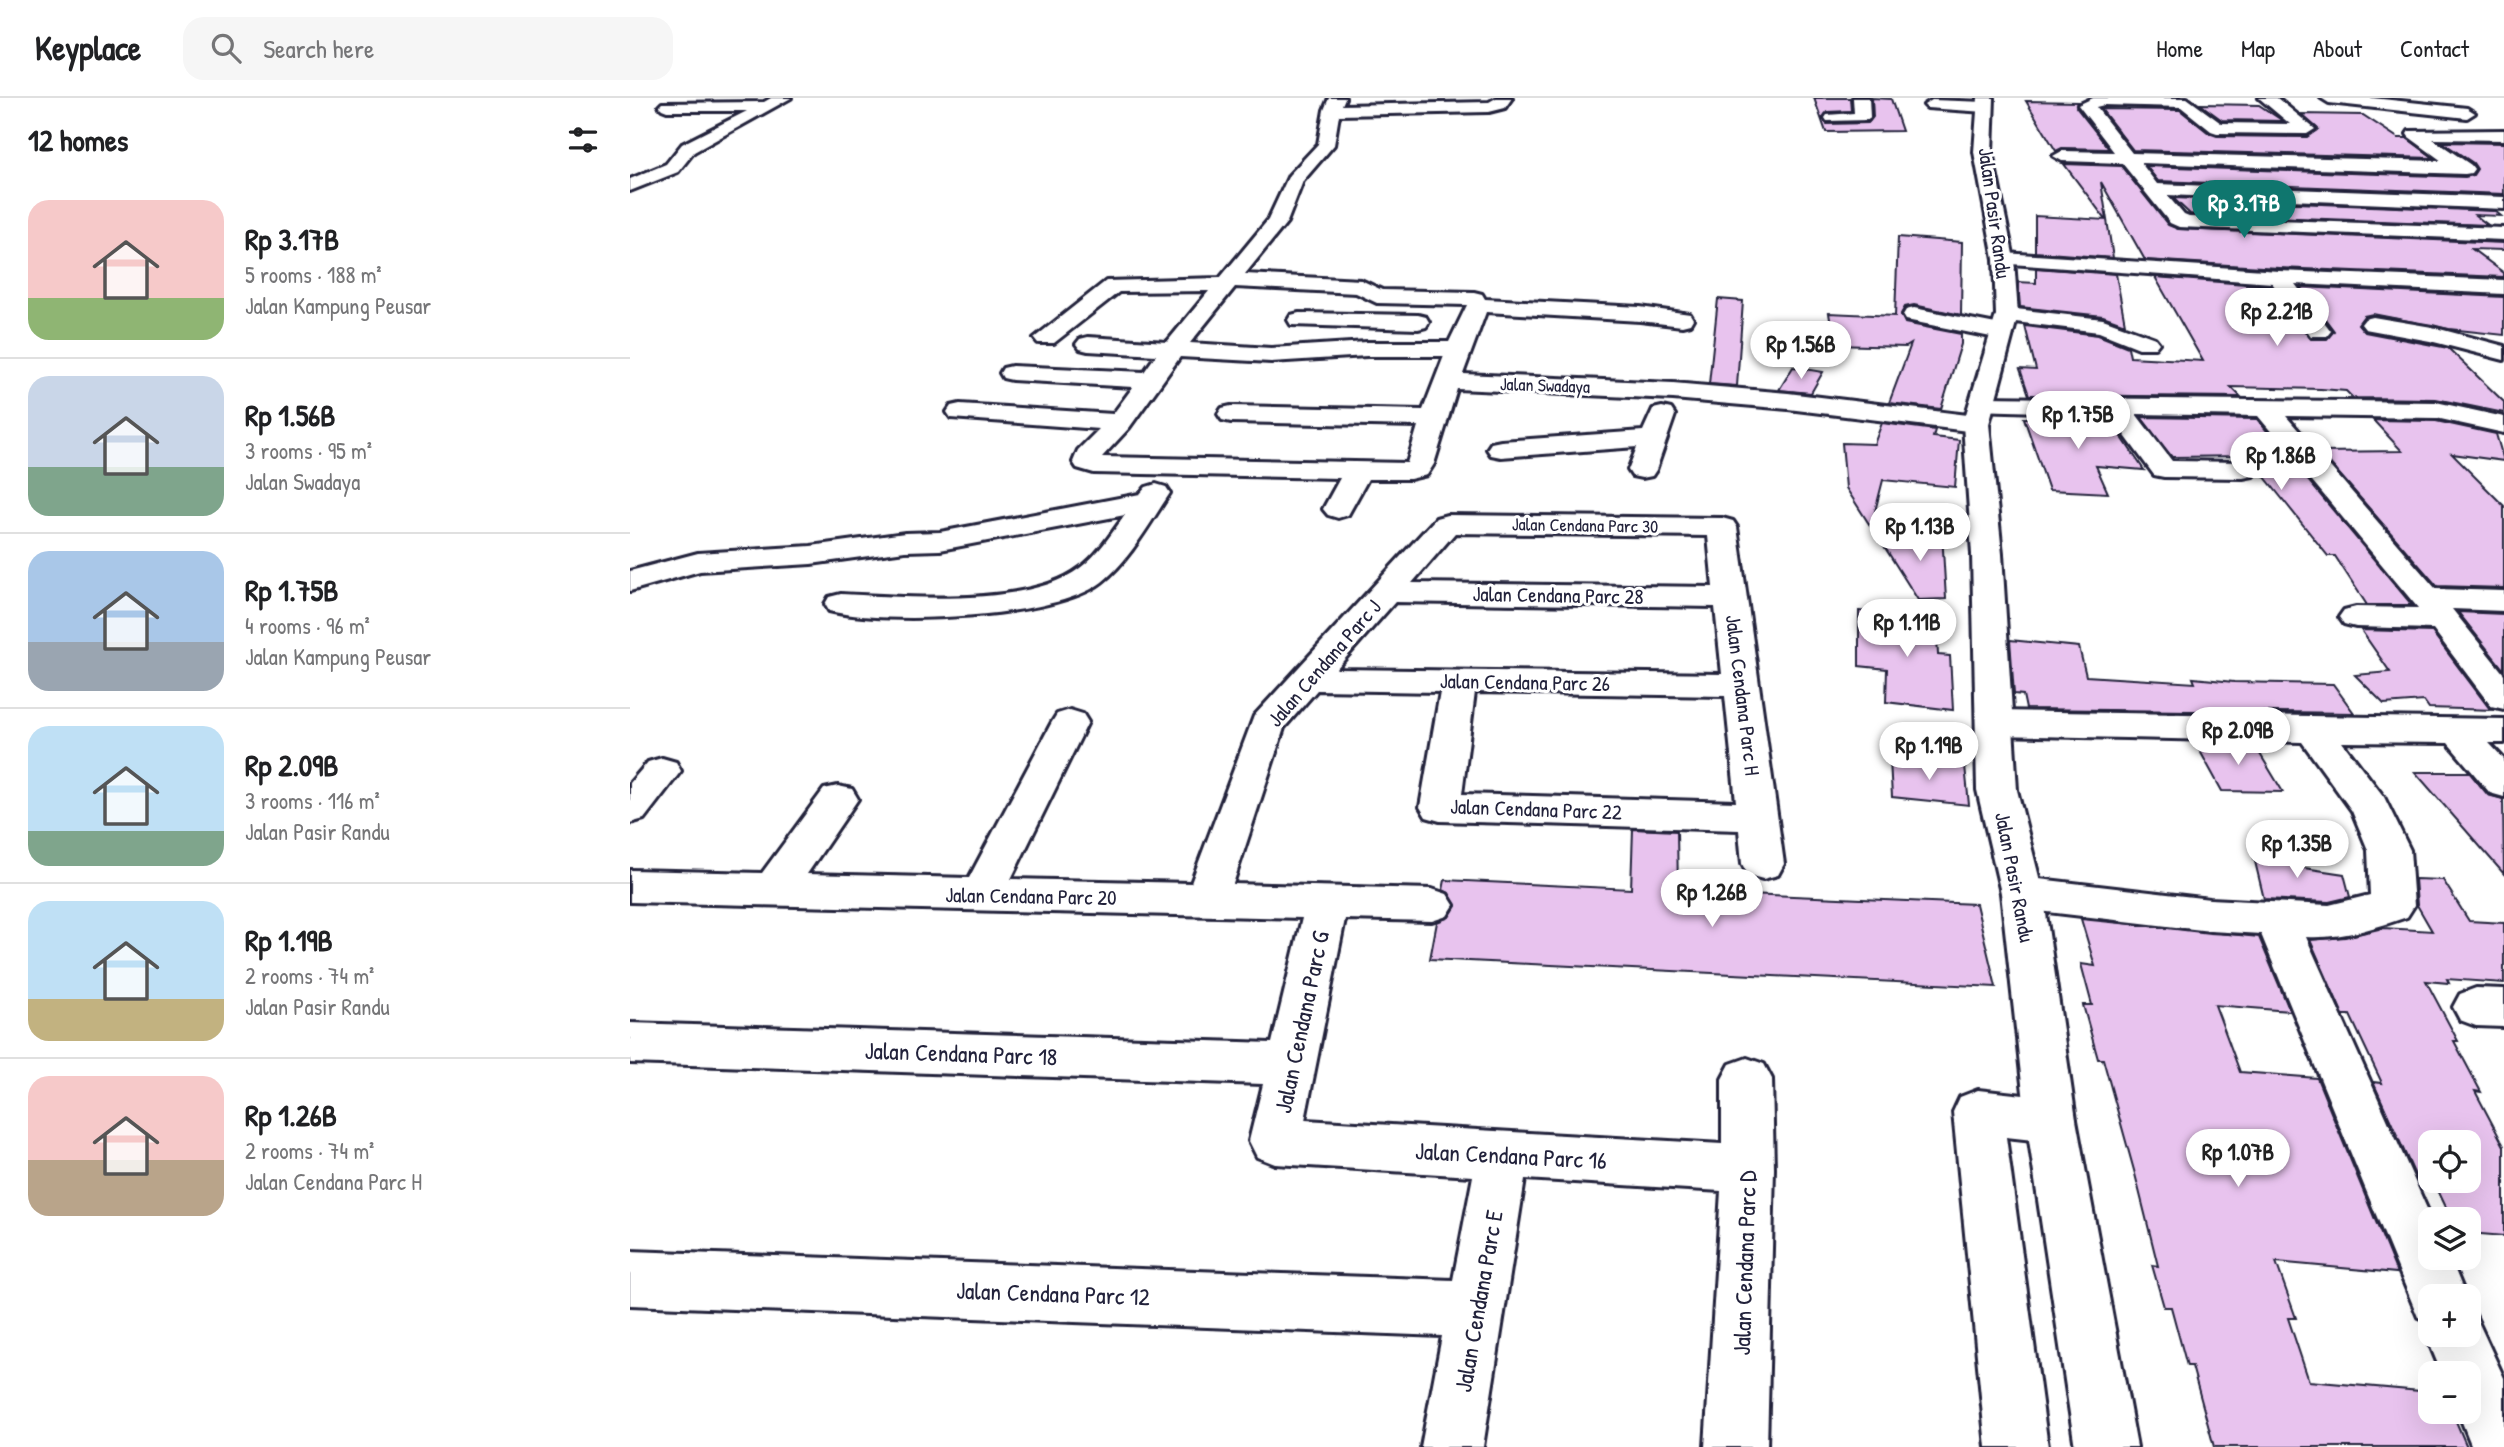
<!DOCTYPE html>
<html lang="en">
<head>
<meta charset="utf-8">
<style>
	:root { --surface:#fff; --page:#f6f6f6; --text:#202124; --muted:#757577; --line:#e0e0e0; --accent:#0f766e }
	body { margin:0; font-family:"Patrick Hand",sans-serif; background:var(--page); color:var(--text); height:100vh; display:flex; flex-direction:column; font-size:26px; white-space:nowrap }
	* { box-sizing:border-box; margin:0 }
	p { font-size:23px; color:var(--muted) }
	.icon { flex:none; width:38px; height:38px; fill:none; stroke:currentColor; stroke-width:2; stroke-linecap:round; stroke-linejoin:round }
	.map { position:relative; flex:1; overflow:hidden }
	.sheet { display:flex; flex-direction:column; background:var(--surface); width:630px }
	.sheet>* { flex:none }
	.fabs { position:absolute; left:1788px; top:1032px; display:grid; gap:14px }
	.fabs a { display:grid; place-items:center; width:63px; height:63px; border-radius:14px; background:var(--surface); box-shadow:0 7px 28px #0002; font-size:35px }
	.price { position:absolute; translate:-50% -60px; padding:0 16px; border-radius:24px; background:#fff; color:#222; font-size:23px; line-height:46px; filter:drop-shadow(0 2px 4px #0008) }
	.price::after { content:''; position:absolute; left:50%; top:42px; width:21px; height:16px; margin-left:-10px; background:inherit; clip-path:polygon(0 0,100% 0,50% 100%) }
	.price.on { background:var(--accent); color:#fff }
	ul { padding:0; list-style:none }
	li { display:flex; align-items:center; gap:21px; height:175px; padding:0 28px }
	li+li { border-top:2px solid var(--line) }
	li span { display:grid; place-items:center; flex:none; width:196px; height:140px; border-radius:21px; color:#555 }
	li>.icon { margin-inline-start:auto }
	span .icon { width:84px; height:84px; fill:#fffc; stroke-width:1 }
	li b { font-size:30px }
	h2 { display:flex; justify-content:space-between; align-items:center; height:84px; padding:0 28px; font-size:30px }
	header { display:flex; align-items:center; gap:42px; box-sizing:border-box; height:98px; padding:0 35px; background:var(--surface); border-bottom:2px solid var(--line) }
	header strong { font-size:33px }
	nav { display:flex; gap:38px; margin-inline-start:auto; font-size:24px }
	.search { width:490px; height:63px; background:var(--page); display:flex; align-items:center; gap:18px; box-sizing:border-box; padding:0 24px; border-radius:21px; color:var(--muted); font-size:26px }
	main { display:flex; flex:1; min-height:0 }
	.map>svg:first-child { display:block }
	.building { fill:#e8c3ee; stroke:#22223b; stroke-width:2; fill-rule:evenodd }
	.lines { fill:none; stroke-linecap:round; stroke-linejoin:round }
	.minor-casing { stroke:#22223b; stroke-width:6 }
	.major-casing { stroke:#22223b; stroke-width:6 }
	.minor { fill:#fff; fill-rule:evenodd }
	.major { fill:#fff; fill-rule:evenodd }
	.labels { text-anchor:middle; dominant-baseline:central; stroke-width:6; stroke-linejoin:round; paint-order:stroke }
	.far-street-label { font-size:18px; fill:#22223b; stroke:#fff }
	.street-label { font-size:21px; fill:#22223b; stroke:#fff }
	.near-street-label { font-size:24px; fill:#22223b; stroke:#fff }
</style>
</head>
<body>
<header>
<strong>Keyplace</strong>
<div class="search"><svg class="icon" aria-label="search" viewBox="0 0 24 24"><circle cx="10" cy="10" r="6"/><path d="M15 15l6 6"/></svg>Search here</div>
<nav><a>Home</a><a>Map</a><a>About</a><a>Contact</a></nav>
</header>
<main>
<section class="sheet">
<h2>12 homes<svg class="icon" aria-label="filters" viewBox="0 0 24 24"><path d="M4 7h16M4 17h16"/><circle cx="9" cy="7" r="2"/><circle cx="15" cy="17" r="2"/></svg></h2>
<ul>
<li><span style="background:linear-gradient(#f6c9c9 70%,#8fb573 0)"><svg class="icon" aria-label="home" viewBox="0 0 24 24"><path d="M3 11l9-7 9 7M6 9v11h12V9"/></svg></span><div><b>Rp 3.17B</b><p>5 rooms · 188 m²</p><p>Jalan Kampung Peusar</p></div></li>
<li><span style="background:linear-gradient(#c9d6e8 65%,#7fa58c 0)"><svg class="icon" aria-label="home" viewBox="0 0 24 24"><path d="M3 11l9-7 9 7M6 9v11h12V9"/></svg></span><div><b>Rp 1.56B</b><p>3 rooms · 95 m²</p><p>Jalan Swadaya</p></div></li>
<li><span style="background:linear-gradient(#a9c7e8 65%,#9aa5b1 0)"><svg class="icon" aria-label="home" viewBox="0 0 24 24"><path d="M3 11l9-7 9 7M6 9v11h12V9"/></svg></span><div><b>Rp 1.75B</b><p>4 rooms · 96 m²</p><p>Jalan Kampung Peusar</p></div></li>
<li><span style="background:linear-gradient(#bfe0f5 75%,#7fa58c 0)"><svg class="icon" aria-label="home" viewBox="0 0 24 24"><path d="M3 11l9-7 9 7M6 9v11h12V9"/></svg></span><div><b>Rp 2.09B</b><p>3 rooms · 116 m²</p><p>Jalan Pasir Randu</p></div></li>
<li><span style="background:linear-gradient(#bfe0f5 70%,#c2b280 0)"><svg class="icon" aria-label="home" viewBox="0 0 24 24"><path d="M3 11l9-7 9 7M6 9v11h12V9"/></svg></span><div><b>Rp 1.19B</b><p>2 rooms · 74 m²</p><p>Jalan Pasir Randu</p></div></li>
<li><span style="background:linear-gradient(#f6c9c9 60%,#b9a48a 0)"><svg class="icon" aria-label="home" viewBox="0 0 24 24"><path d="M3 11l9-7 9 7M6 9v11h12V9"/></svg></span><div><b>Rp 1.26B</b><p>2 rooms · 74 m²</p><p>Jalan Cendana Parc H</p></div></li>
</ul>
</section>
<div class="map">
<svg width="1874" height="1349" viewBox="0 0 1874 1349">
	<rect width="100%" height="100%" fill="#fff"/>
	<filter id="ink" filterUnits="userSpaceOnUse"><feTurbulence type="fractalNoise" baseFrequency=".0143" numOctaves="2"/><feDisplacementMap in="SourceGraphic" scale="14" xChannelSelector="R" yChannelSelector="G"/><feConvolveMatrix kernelMatrix="1 2 1 2 8 2 1 2 1" color-interpolation-filters="sRGB"/></filter>
	<g filter="url(#ink)">
		<path class="building" d="M 1184,0 L 1220,0 L 1221,13 L 1197,14 L 1193,21 L 1197,26 L 1238,25 L 1243,19 L 1242,0 L 1261,1 L 1272,33 L 1196,34 Z
			M 1396,3 L 1448,4 L 1446,9 L 1479,51 L 1432,50 L 1426,53 Z
			M 1570,6 L 1629,7 L 1653,23 L 1592,22 Z
			M 1471,11 L 1550,12 L 1579,35 L 1587,38 L 1677,39 L 1688,31 L 1671,16 L 1733,17 L 1768,40 L 1777,40 L 1804,60 L 1503,52 Z
			M 1812,44 L 1874,45 L 1874,96 L 1528,83 L 1516,68 L 1835,79 L 1843,77 L 1847,71 L 1843,65 Z
			M 1434,66 L 1491,68 L 1538,127 L 1548,131 L 1874,145 L 1874,152 L 1842,151 L 1874,175 L 1874,179 L 1649,170 L 1515,162 L 1471,84 L 1483,160 L 1405,154 L 1405,118 L 1476,122 Z
			M 1543,100 L 1865,113 L 1871,118 L 1845,117 L 1858,127 L 1560,116 Z
			M 1268,139 L 1332,144 L 1331,217 L 1284,207 L 1275,209 L 1271,216 L 1275,225 L 1331,236 L 1331,246 L 1311,311 L 1259,305 L 1281,246 L 1276,249 L 1204,247 L 1199,215 L 1265,218 Z
			M 1406,170 L 1486,176 L 1495,226 L 1473,218 L 1390,209 L 1388,184 L 1406,185 Z
			M 1525,179 L 1641,188 L 1681,241 L 1697,241 L 1704,233 L 1671,189 L 1874,199 L 1874,237 L 1819,231 L 1743,216 L 1734,218 L 1728,226 L 1735,234 L 1818,250 L 1874,304 L 1874,315 L 1806,301 L 1723,300 L 1716,293 L 1691,291 L 1601,289 L 1611,299 L 1399,297 L 1390,271 L 1406,272 L 1395,228 L 1468,237 L 1498,249 L 1500,259 L 1573,263 Z
			M 1088,201 L 1113,203 L 1107,288 L 1079,286 Z
			M 1163,269 L 1193,274 L 1181,295 L 1149,292 Z
			M 1405,316 L 1478,319 L 1514,372 L 1466,368 L 1478,395 L 1419,392 L 1394,320 L 1406,320 Z
			M 1511,319 L 1627,321 L 1782,507 L 1737,507 L 1705,458 L 1698,458 L 1618,358 L 1542,359 Z
			M 1743,322 L 1806,323 L 1866,336 L 1874,363 L 1822,356 L 1874,408 L 1874,490 L 1807,488 L 1690,354 L 1772,353 Z
			M 1252,325 L 1305,332 L 1303,339 L 1329,342 L 1325,389 L 1253,382 L 1241,429 L 1216,390 L 1212,345 L 1244,346 Z
			M 1312,435 L 1316,501 L 1288,502 L 1249,440 Z
			M 1229,513 L 1306,521 L 1308,557 L 1320,558 L 1323,612 L 1256,604 L 1257,571 L 1229,568 Z
			M 1828,514 L 1874,516 L 1874,572 Z
			M 1731,532 L 1802,534 L 1859,610 L 1865,612 L 1799,610 L 1794,603 L 1754,606 L 1725,577 L 1760,574 Z
			M 1380,542 L 1449,549 L 1456,578 L 1565,585 L 1563,580 L 1604,584 L 1703,586 L 1724,615 L 1396,611 L 1393,597 L 1384,596 Z
			M 1565,644 L 1624,646 L 1653,694 L 1592,693 Z
			M 1260,661 L 1335,668 L 1339,707 L 1262,699 Z
			M 1785,674 L 1839,674 L 1858,697 L 1873,701 L 1874,776 Z
			M 1003,731 L 1047,733 L 1048,793 L 1346,806 L 1366,889 L 800,861 L 807,824 L 819,819 L 826,808 L 819,795 L 813,792 L 815,782 L 1001,791 Z
			M 1622,751 L 1665,758 L 1668,769 L 1714,776 L 1720,799 L 1699,804 L 1634,801 Z
			M 1785,781 L 1813,782 L 1839,823 L 1874,825 L 1874,885 L 1817,881 L 1819,885 L 1796,883 L 1828,943 L 1824,943 L 1851,994 L 1845,993 L 1874,1048 L 1874,1138 L 1839,1135 L 1839,1122 L 1822,1122 L 1805,1086 L 1788,1084 L 1743,984 L 1752,985 L 1720,917 L 1713,917 L 1680,842 L 1715,839 L 1753,830 L 1802,833 L 1787,807 ZM 1801,1045 L 1839,1045 L 1839,1083 L 1801,1083 Z
			M 1451,821 L 1629,839 L 1660,913 L 1585,907 L 1610,974 L 1687,980 L 1767,1175 L 1646,1164 L 1666,1220 L 1658,1220 L 1679,1283 L 1801,1294 L 1801,1314 L 1822,1314 L 1837,1349 L 1584,1349 L 1562,1268 L 1557,1268 L 1541,1209 L 1534,1209 L 1522,1167 L 1528,1168 L 1505,1076 L 1473,961 L 1468,961 L 1453,907 L 1462,907 L 1451,866 L 1465,868 Z"/>
		<g class="lines">
			<g class="minor-casing">
				<path id="minor" d="M 141,0 L 161,0 L 64,54 L 48,74 L 0,93 L 0,81 L 36,66 L 52,46 L 117,13 L 37,13 L 32,11 L 29,8 L 32,5 L 134,4 Z
					M 699,0 L 715,0 L 712,7 L 859,4 L 866,0 L 882,0 L 875,10 L 859,14 L 709,17 L 704,47 L 673,83 L 657,124 L 615,176 L 731,182 L 752,192 L 844,194 L 852,196 L 855,201 L 1010,209 L 1060,216 L 1063,221 L 1060,226 L 1052,228 L 1010,223 L 856,214 L 833,276 L 1043,285 L 1158,295 L 1346,318 L 1355,320 L 1359,326 L 1355,332 L 1346,334 L 1158,311 L 1043,301 L 827,291 L 804,366 L 797,377 L 780,381 L 738,381 L 718,417 L 708,420 L 698,417 L 693,411 L 710,380 L 464,375 L 447,370 L 443,364 L 448,352 L 469,331 L 321,320 L 317,314 L 321,308 L 330,306 L 483,316 L 503,289 L 382,282 L 373,280 L 370,275 L 373,270 L 382,268 L 514,274 L 526,257 L 458,253 L 450,251 L 446,246 L 450,241 L 458,239 L 537,244 L 579,193 L 489,194 L 424,245 L 408,245 L 404,240 L 476,183 L 590,180 L 638,122 L 659,77 L 688,46 L 694,12 ZM 605,189 L 726,195 L 747,205 L 837,207 L 819,244 L 737,244 L 641,250 L 560,245 ZM 737,258 L 814,258 L 793,312 L 601,308 L 592,310 L 588,316 L 592,322 L 601,324 L 788,328 L 777,365 L 472,359 L 499,330 L 550,259 L 641,264 Z
					M 1223,0 L 1239,0 L 1240,19 L 1238,22 L 1197,23 L 1195,20 L 1197,17 L 1224,15 Z
					M 1463,0 L 1557,0 L 1591,25 L 1660,26 L 1629,0 L 1647,0 L 1685,31 L 1677,36 L 1587,35 L 1581,33 L 1551,9 L 1474,7 L 1466,9 L 1502,55 L 1812,63 L 1779,39 L 1777,36 L 1779,33 L 1874,32 L 1874,42 L 1803,41 L 1841,67 L 1844,71 L 1841,75 L 1835,76 L 1511,65 L 1527,86 L 1874,99 L 1874,111 L 1537,97 L 1554,117 L 1559,119 L 1874,130 L 1874,142 L 1549,129 L 1540,125 L 1492,65 L 1432,63 L 1423,58 L 1432,53 L 1484,54 L 1448,7 Z
					M 1691,0 L 1742,0 L 1837,10 L 1845,15 L 1837,20 L 1699,5 Z
					M 1302,2 L 1355,4 L 1363,9 L 1355,14 L 1297,10 L 1294,7 Z
					M 1374,155 L 1649,173 L 1874,182 L 1874,196 L 1665,186 L 1701,233 L 1697,238 L 1681,238 L 1642,185 L 1367,165 L 1364,161 L 1367,157 Z
					M 1284,210 L 1371,227 L 1379,229 L 1383,234 L 1379,239 L 1371,241 L 1276,222 L 1273,217 L 1276,212 Z
					M 1377,210 L 1473,221 L 1525,240 L 1529,245 L 1525,250 L 1509,250 L 1469,234 L 1369,222 L 1366,217 L 1369,212 Z
					M 669,215 L 788,217 L 796,219 L 799,224 L 796,229 L 788,231 L 661,227 L 658,222 L 661,217 Z
					M 1743,219 L 1802,229 L 1874,248 L 1874,262 L 1800,243 L 1735,231 L 1731,226 L 1735,221 Z
					M 1352,299 L 1806,304 L 1874,319 L 1874,335 L 1806,320 L 1656,318 L 1806,491 L 1874,493 L 1874,513 L 1822,511 L 1874,576 L 1874,611 L 1861,608 L 1803,531 L 1726,529 L 1714,526 L 1709,519 L 1714,512 L 1726,509 L 1788,510 L 1628,318 L 1506,316 L 1542,363 L 1613,364 L 1623,366 L 1627,372 L 1623,378 L 1613,380 L 1534,379 L 1524,377 L 1479,316 L 1343,312 L 1339,307 L 1343,302 Z
					M 1032,309 L 1041,311 L 1045,317 L 1026,372 L 1022,378 L 1012,380 L 1002,378 L 998,372 L 1007,349 L 871,359 L 861,357 L 857,351 L 861,345 L 871,343 L 1013,333 L 1023,311 Z
					M 526,386 L 536,389 L 540,395 C 521,423 500,462 472,484 C 425,521 257,527 199,513 L 195,506 L 199,499 L 211,496 C 274,499 398,510 450,470 C 468,457 482,435 495,417 L 310,452 L 275,453 L 181,466 L 70,473 L 0,493 L 0,473 L 68,455 L 181,448 L 275,435 L 310,434 L 510,396 L 516,389 Z
					M 817,417 L 1092,420 L 1103,423 L 1107,429 L 1154,766 L 1148,777 L 1133,781 L 1118,777 L 1112,766 L 1109,732 L 810,723 L 796,719 L 790,709 L 810,594 L 687,592 L 654,630 L 603,786 L 802,791 L 817,796 L 824,807 L 817,818 L 802,823 L 715,821 L 675,1022 L 1092,1046 L 1092,981 L 1100,966 L 1117,960 L 1134,966 L 1142,981 L 1144,1071 L 1137,1349 L 1075,1349 L 1091,1093 L 895,1081 L 853,1349 L 791,1349 L 812,1238 L 0,1207 L 0,1153 L 823,1182 L 843,1078 L 645,1066 L 627,1059 L 619,1043 L 633,986 L 0,965 L 0,925 L 642,945 L 672,820 L 0,804 L 0,772 L 132,775 L 194,691 L 208,688 L 222,691 L 228,701 L 177,776 L 339,780 L 422,624 L 427,616 L 440,612 L 453,616 L 458,624 L 381,781 L 561,785 L 624,618 L 806,420 ZM 825,435 L 1078,438 L 1083,489 L 782,485 ZM 765,504 L 1085,509 L 1092,576 L 706,571 ZM 845,594 L 1095,598 L 1106,704 L 832,696 Z
					M 1366,613 L 1874,621 L 1874,645 L 1859,645 L 1874,661 L 1874,699 L 1860,695 L 1818,645 L 1712,644 L 1754,699 L 1780,752 L 1784,808 L 1777,819 C 1745,830 1711,841 1676,839 L 1802,1122 L 1801,1160 L 1820,1160 L 1836,1199 L 1801,1199 L 1801,1224 L 1788,1219 L 1631,836 L 1580,833 L 1392,811 L 1377,806 L 1371,795 L 1377,784 L 1392,779 L 1580,801 L 1699,807 L 1740,797 L 1738,752 L 1722,713 L 1672,644 L 1366,637 L 1353,633 L 1348,625 L 1353,617 Z
					M 32,660 L 46,664 L 51,673 L 14,721 L 0,725 L 0,685 L 18,664 Z
					M 1846,890 L 1874,891 L 1874,929 L 1846,928 L 1830,922 L 1823,909 L 1830,896 Z
					M 1348,992 L 1421,1000 L 1439,1006 L 1446,1022 L 1439,1038 L 1421,1044 L 1376,1039 L 1418,1349 L 1356,1349 L 1323,1014 L 1330,999 Z
					M 1839,1214 L 1845,1217 L 1874,1280 L 1874,1349 L 1842,1349 L 1828,1314 L 1839,1314 L 1839,1276 L 1812,1276 L 1796,1237 L 1801,1226 L 1801,1237 L 1839,1237 Z"/>
			</g>
			<g class="major-casing">
				<path id="major" d="M 1348,0 L 1364,0 L 1362,54 L 1384,161 L 1388,217 L 1359,326 L 1372,456 L 1387,692 L 1413,795 L 1446,1022 L 1507,1349 L 1445,1349 L 1396,1022 L 1371,795 L 1347,692 L 1342,456 L 1333,326 L 1366,217 L 1364,161 L 1344,54 Z"/>
			</g>
			<use href="#minor" class="minor"/>
			<use href="#major" class="major"/>
		</g>
	</g>
	<g class="labels">
		<g class="far-street-label">
			<text transform="translate(915 287) rotate(2)">Jalan Swadaya</text>
			<text transform="translate(955 427) rotate(1)">Jalan Cendana Parc 30</text>
		</g>
		<g class="street-label">
			<text transform="translate(1365 115) rotate(82)">Jalan Pasir Randu</text>
			<text transform="translate(928 497) rotate(1)">Jalan Cendana Parc 28</text>
			<text transform="translate(694 565) rotate(-49)">Jalan Cendana Parc J</text>
			<text transform="translate(895 584) rotate(1)">Jalan Cendana Parc 26</text>
			<text transform="translate(1113 597) rotate(83)">Jalan Cendana Parc H</text>
			<text transform="translate(906 711) rotate(2)">Jalan Cendana Parc 22</text>
			<text transform="translate(1385 779) rotate(79)">Jalan Pasir Randu</text>
			<text transform="translate(401 798) rotate(1)">Jalan Cendana Parc 20</text>
		</g>
		<g class="near-street-label">
			<text transform="translate(671 924) rotate(-78)">Jalan Cendana Parc G</text>
			<text transform="translate(331 955) rotate(2)">Jalan Cendana Parc 18</text>
			<text transform="translate(881 1057) rotate(3)">Jalan Cendana Parc 16</text>
			<text transform="translate(1114 1165) rotate(-88)">Jalan Cendana Parc D</text>
			<text transform="translate(423 1195) rotate(2)">Jalan Cendana Parc 12</text>
			<text transform="translate(848 1203) rotate(-80)">Jalan Cendana Parc E</text>
		</g>
	</g>
</svg>
<div class="fabs">
<a><svg class="icon" aria-label="locate" viewBox="0 0 24 24"><circle cx="12" cy="12" r="6"/><path d="M12 2v4M12 18v4M2 12h4M18 12h4"/></svg></a>
<a><svg class="icon" aria-label="layers" viewBox="0 0 24 24"><path d="M12 4l9 5-9 5-9-5zM3 14l9 5 9-5"/></svg></a>
<a>+</a>
<a>−</a>
</div>
<b class="price on" style="left:1614px;top:142px">Rp 3.17B</b>
<b class="price" style="left:1647px;top:250px">Rp 2.21B</b>
<b class="price" style="left:1171px;top:283px">Rp 1.56B</b>
<b class="price" style="left:1448px;top:353px">Rp 1.75B</b>
<b class="price" style="left:1651px;top:394px">Rp 1.86B</b>
<b class="price" style="left:1290px;top:465px">Rp 1.13B</b>
<b class="price" style="left:1277px;top:561px">Rp 1.11B</b>
<b class="price" style="left:1608px;top:669px">Rp 2.09B</b>
<b class="price" style="left:1299px;top:684px">Rp 1.19B</b>
<b class="price" style="left:1667px;top:782px">Rp 1.35B</b>
<b class="price" style="left:1082px;top:831px">Rp 1.26B</b>
<b class="price" style="left:1608px;top:1091px">Rp 1.07B</b>
</div>
</main>
</body>
</html>
